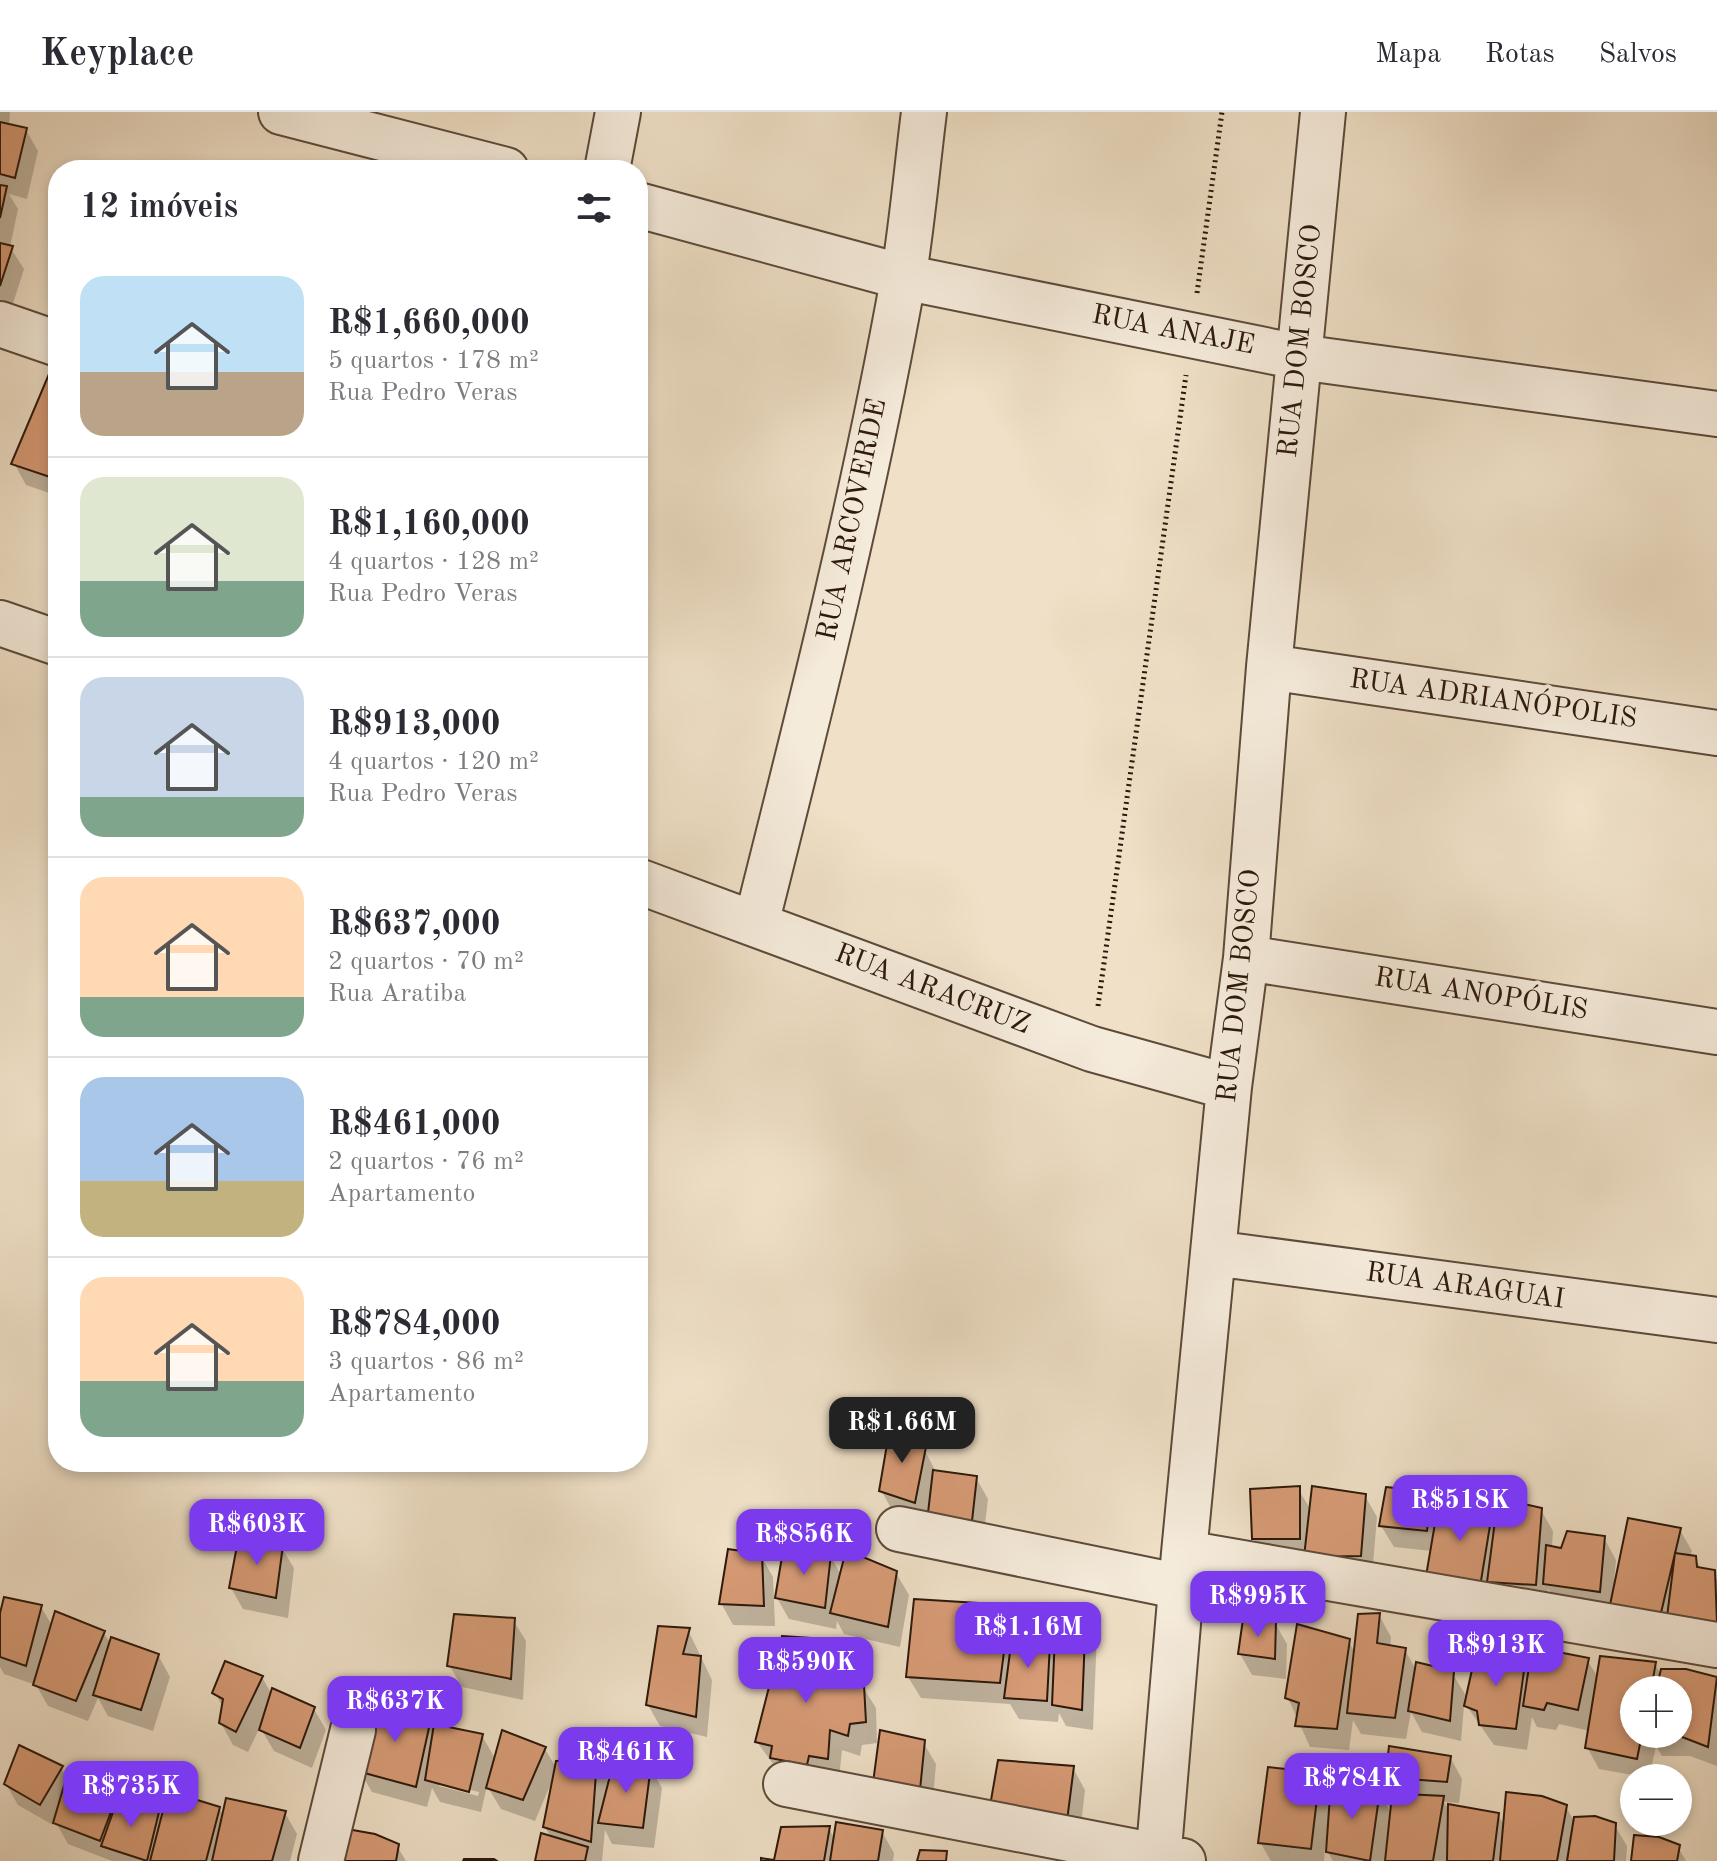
<!DOCTYPE html>
<html lang="pt">
<head>
<meta charset="utf-8">
<style>
	:root { --surface:#fff; --page:#f2f2f3; --text:#2b2b33; --muted:#7c7c81; --line:#e1e1e2; --accent:#7c3aed }
	body { margin:0; font-family:"Old Standard TT",serif; background:var(--page); color:var(--text); height:100vh; display:flex; flex-direction:column; font-size:30px; white-space:nowrap }
	* { box-sizing:border-box; margin:0 }
	p { font-size:26px; color:var(--muted) }
	.icon { flex:none; width:44px; height:44px; fill:none; stroke:currentColor; stroke-width:2; stroke-linecap:round; stroke-linejoin:round }
	.map { position:relative; flex:1; overflow:hidden }
	.drawer { position:absolute; left:48px; top:48px; width:600px; height:1312px; display:flex; flex-direction:column; background:var(--surface); border-radius:32px; box-shadow:0 4px 12px #0003 }
	.drawer>* { flex:none }
	.buttons { position:absolute; left:1620px; top:1564px; display:grid; gap:16px }
	.buttons a { display:grid; place-items:center; width:72px; height:72px; border-radius:50%; background:var(--surface); box-shadow:0 4px 12px #0003; font-size:40px }
	.price { position:absolute; translate:-50% -68px; padding:0 18px; border-radius:16px; background:var(--accent); color:#fff; font-size:26px; line-height:52px; filter:drop-shadow(0 2px 4px #0008) }
	.price::after { content:''; position:absolute; left:50%; top:48px; width:24px; height:18px; margin-left:-12px; background:inherit; clip-path:polygon(0 0,100% 0,50% 100%) }
	.price.on { background:#222; color:#fff }
	ul { padding:0; list-style:none }
	li { display:flex; align-items:center; gap:24px; height:200px; padding:0 32px }
	li+li { border-top:2px solid var(--line) }
	li span { display:grid; place-items:center; flex:none; width:224px; height:160px; border-radius:24px; color:#555 }
	li>.icon { margin-inline-start:auto }
	span .icon { width:96px; height:96px; fill:#fffc; stroke-width:1 }
	li b { font-size:34px }
	h2 { display:flex; justify-content:space-between; align-items:center; height:96px; padding:0 32px; font-size:34px }
	header { display:flex; align-items:center; gap:48px; box-sizing:border-box; height:112px; padding:0 40px; background:var(--surface); border-bottom:2px solid var(--line) }
	header strong { font-size:38px }
	nav { display:flex; gap:44px; margin-inline-start:auto; font-size:28px }
	.map>svg:first-child { display:block }
	.shadow { fill:#0003; fill-rule:evenodd }
	.building { fill:#d79b76; stroke:#2c180b; stroke-width:2 }
	.lines { fill:none; stroke-linecap:round; stroke-linejoin:round }
	.minor-casing { stroke:#5d4a3a; stroke-width:48 }
	.path { stroke:#2c180b; stroke-width:5; stroke-dasharray:2 4; stroke-linecap:butt }
	.minor { stroke:#f5ebdb; stroke-width:44 }
	.labels { text-anchor:middle; dominant-baseline:central; stroke-width:8; stroke-linejoin:round; paint-order:stroke }
	.street-label { font-size:28px; fill:#2c180b; stroke:#f5ebdb }
</style>
</head>
<body>
<header>
<strong>Keyplace</strong>
<nav><a>Mapa</a><a>Rotas</a><a>Salvos</a></nav>
</header>
<div class="map">
<svg width="1717" height="1749" viewBox="0 0 1717 1749">
	<rect width="100%" height="100%" fill="#efe0c7"/>
	<filter id="stains"><feTurbulence type="fractalNoise" baseFrequency=".0025" numOctaves="4"/><feColorMatrix values="0 0 0 0 .2 0 0 0 0 .09 0 0 0 0 .02 0 0 0 .5 -.17"/></filter>
	<radialGradient id="worn" r=".72"><stop offset=".6" stop-color="#630" stop-opacity="0"/><stop offset="1" stop-color="#630" stop-opacity=".3"/></radialGradient>
	<path class="shadow" d="M 0,0 L 10,0 L 9,14 L 26,18 L 38,39 L 27,87 L 9,82 L 18,97 L 10,135 L 24,157 L 10,201 L 0,198 Z
		M 58,267 L 58,384 L 26,373 L 14,351 Z
		M 905,1316 L 916,1334 L 924,1337 L 936,1360 L 976,1366 L 988,1387 L 983,1429 L 893,1400 L 881,1378 Z
		M 1298,1377 L 1311,1398 L 1365,1384 L 1377,1405 L 1372,1465 L 1266,1448 L 1254,1427 Z
		M 1429,1382 L 1439,1398 L 1491,1397 L 1497,1407 L 1541,1398 L 1553,1419 L 1552,1436 L 1563,1438 L 1604,1426 L 1616,1448 L 1614,1469 L 1617,1469 L 1680,1418 L 1692,1439 L 1690,1445 L 1695,1446 L 1702,1458 L 1713,1460 L 1717,1467 L 1717,1531 L 1611,1500 L 1558,1493 L 1548,1477 L 1547,1494 L 1501,1491 L 1432,1439 L 1394,1435 L 1381,1414 Z
		M 281,1435 L 294,1456 L 288,1506 L 243,1497 L 231,1476 Z
		M 830,1443 L 841,1463 L 896,1461 L 909,1483 L 900,1535 L 844,1522 L 837,1509 L 836,1517 L 789,1507 L 777,1486 Z
		M 761,1444 L 773,1465 L 775,1514 L 733,1513 L 721,1491 Z
		M 41,1495 L 53,1515 L 104,1521 L 111,1533 L 158,1543 L 170,1565 L 153,1619 L 108,1604 L 98,1586 L 88,1609 L 48,1594 L 36,1573 L 4,1562 L 0,1555 L 0,1509 Z
		M 1009,1495 L 1021,1516 L 1020,1528 L 1048,1532 L 1056,1546 L 1085,1500 L 1097,1521 L 1093,1618 L 1066,1614 L 1059,1601 L 1058,1610 L 1019,1607 L 1010,1592 L 921,1586 L 908,1565 Z
		M 1379,1503 L 1391,1525 L 1390,1535 L 1405,1538 L 1416,1558 L 1452,1561 L 1465,1582 L 1461,1629 L 1422,1620 L 1411,1600 L 1406,1627 L 1361,1622 L 1353,1608 L 1349,1638 L 1310,1635 L 1288,1586 L 1348,1528 L 1355,1541 Z
		M 513,1508 L 526,1529 L 523,1588 L 462,1575 L 449,1553 Z
		M 1275,1511 L 1287,1532 L 1286,1567 L 1252,1563 L 1240,1542 Z
		M 688,1518 L 712,1568 L 707,1625 L 660,1614 L 648,1593 Z
		M 824,1529 L 836,1551 L 832,1577 L 863,1575 L 876,1596 L 877,1631 L 862,1633 L 860,1644 L 842,1638 L 839,1667 L 784,1667 L 757,1630 Z
		M 1525,1546 L 1531,1556 L 1587,1548 L 1599,1567 L 1655,1552 L 1661,1563 L 1685,1559 L 1717,1567 L 1717,1654 L 1690,1644 L 1662,1644 L 1656,1634 L 1649,1666 L 1599,1657 L 1587,1635 L 1590,1619 L 1559,1612 L 1556,1618 L 1537,1615 L 1532,1605 L 1527,1638 L 1494,1633 L 1466,1593 ZM 1634,1578 L 1678,1578 L 1678,1622 L 1634,1622 Z
		M 262,1565 L 272,1583 L 314,1597 L 326,1618 L 312,1656 L 274,1639 L 260,1615 L 248,1640 L 233,1633 L 221,1611 L 224,1597 L 215,1581 Z
		M 431,1604 L 437,1614 L 482,1624 L 496,1648 L 545,1637 L 557,1657 L 596,1649 L 610,1672 L 650,1655 L 662,1676 L 654,1736 L 612,1732 L 605,1718 L 602,1749 L 538,1749 L 552,1727 L 545,1715 L 552,1669 L 535,1709 L 501,1697 L 487,1674 L 481,1700 L 440,1690 L 432,1676 L 427,1695 L 372,1680 L 359,1658 ZM 439,1670 L 479,1680 L 478,1684 L 439,1674 Z
		M 923,1630 L 936,1652 L 932,1698 L 887,1692 Z
		M 1391,1637 L 1450,1645 L 1462,1667 L 1459,1691 L 1444,1690 L 1450,1700 L 1498,1703 L 1505,1715 L 1566,1695 L 1575,1711 L 1614,1712 L 1627,1734 L 1626,1749 L 1333,1749 L 1325,1735 L 1324,1749 L 1271,1749 L 1260,1730 L 1319,1663 L 1332,1686 L 1379,1680 L 1392,1703 L 1393,1691 L 1386,1679 Z
		M 999,1650 L 1073,1656 L 1085,1678 L 1079,1730 Z
		M 61,1656 L 68,1667 L 117,1683 L 158,1701 L 162,1709 L 219,1696 L 224,1705 L 285,1701 L 297,1722 L 290,1749 L 112,1749 L 68,1732 L 55,1709 L 53,1713 L 18,1693 L 6,1672 Z
		M 829,1716 L 835,1728 L 882,1720 L 894,1741 L 893,1749 L 776,1749 Z
		M 397,1734 L 406,1749 L 342,1749 Z
		M 1678,1735 L 1686,1749 L 1633,1749 Z"/>
	<path class="building" d="M 0,10 L 27,16 L 15,66 L 0,62 Z
		M 0,73 L 7,74 L 0,106 Z
		M 0,131 L 13,134 L 0,174 Z
		M 49,262 L 58,265 L 58,355 L 53,366 L 11,352 Z
		M 891,1309 L 907,1314 L 908,1329 L 926,1335 L 915,1391 L 879,1379 Z
		M 933,1358 L 977,1364 L 972,1409 L 928,1401 Z
		M 1300,1374 L 1300,1427 L 1252,1427 L 1250,1377 Z
		M 1312,1374 L 1366,1382 L 1361,1444 L 1304,1445 Z
		M 1386,1375 L 1431,1380 L 1427,1419 L 1379,1414 Z
		M 1498,1386 L 1542,1396 L 1536,1473 L 1487,1470 Z
		M 1439,1388 L 1493,1395 L 1480,1475 L 1426,1464 Z
		M 1628,1406 L 1681,1416 L 1660,1505 L 1610,1493 Z
		M 1567,1419 L 1605,1424 L 1600,1480 L 1543,1472 L 1546,1433 L 1561,1436 Z
		M 239,1423 L 283,1433 L 276,1486 L 229,1476 Z
		M 784,1433 L 831,1442 L 825,1496 L 775,1486 Z
		M 728,1437 L 762,1442 L 764,1494 L 719,1492 Z
		M 846,1438 L 897,1459 L 888,1515 L 830,1501 Z
		M 1675,1441 L 1696,1444 L 1697,1455 L 1715,1458 L 1717,1512 L 1667,1505 Z
		M 4,1485 L 42,1493 L 26,1554 L 0,1545 L 0,1501 Z
		M 914,1487 L 1010,1493 L 1000,1571 L 906,1565 Z
		M 1086,1498 L 1082,1598 L 1052,1593 L 1056,1500 Z
		M 55,1499 L 105,1519 L 76,1589 L 33,1573 Z
		M 1380,1501 L 1377,1531 L 1406,1536 L 1395,1606 L 1347,1601 L 1358,1502 Z
		M 454,1502 L 515,1506 L 511,1567 L 447,1554 Z
		M 1243,1507 L 1276,1509 L 1275,1547 L 1238,1542 Z
		M 1297,1512 L 1350,1527 L 1337,1617 L 1295,1614 L 1299,1591 L 1285,1586 Z
		M 658,1514 L 690,1516 L 683,1542 L 701,1544 L 696,1605 L 646,1593 Z
		M 782,1524 L 825,1527 L 818,1576 L 864,1573 L 866,1610 L 850,1612 L 848,1624 L 830,1618 L 828,1647 L 809,1644 L 807,1653 L 770,1646 L 772,1634 L 755,1630 Z
		M 111,1525 L 159,1542 L 141,1598 L 93,1583 Z
		M 1012,1525 L 1050,1531 L 1047,1589 L 1004,1586 Z
		M 1477,1535 L 1526,1544 L 1516,1617 L 1479,1613 L 1477,1599 L 1464,1594 Z
		M 1532,1535 L 1589,1546 L 1578,1598 L 1547,1591 L 1544,1598 L 1523,1594 Z
		M 1600,1544 L 1656,1550 L 1651,1578 L 1634,1578 L 1634,1622 L 1642,1622 L 1637,1647 L 1585,1636 Z
		M 225,1549 L 263,1564 L 236,1620 L 219,1611 L 223,1587 L 212,1581 Z
		M 1416,1550 L 1454,1559 L 1450,1609 L 1408,1599 Z
		M 1661,1557 L 1686,1557 L 1717,1565 L 1708,1635 L 1677,1623 L 1647,1623 L 1678,1622 L 1678,1578 L 1656,1578 Z
		M 272,1576 L 315,1595 L 300,1636 L 259,1618 Z
		M 375,1590 L 432,1602 L 416,1675 L 357,1659 Z
		M 434,1612 L 483,1622 L 469,1680 L 425,1668 Z
		M 502,1618 L 546,1635 L 523,1688 L 486,1676 Z
		M 880,1618 L 925,1628 L 920,1678 L 873,1671 Z
		M 19,1633 L 63,1654 L 40,1693 L 4,1672 Z
		M 1389,1634 L 1451,1644 L 1447,1670 L 1408,1667 L 1405,1682 L 1444,1684 L 1433,1749 L 1385,1749 L 1392,1683 L 1384,1679 Z
		M 597,1647 L 591,1730 L 543,1715 L 556,1649 Z
		M 614,1648 L 651,1653 L 643,1716 L 598,1711 Z
		M 998,1648 L 1074,1654 L 1067,1709 L 990,1694 Z
		M 1268,1655 L 1320,1661 L 1311,1737 L 1258,1731 Z
		M 68,1660 L 118,1681 L 100,1729 L 53,1711 Z
		M 1331,1670 L 1380,1678 L 1370,1749 L 1326,1740 Z
		M 168,1679 L 220,1695 L 206,1749 L 150,1749 Z
		M 1506,1680 L 1542,1684 L 1567,1693 L 1557,1749 L 1500,1749 Z
		M 119,1683 L 159,1700 L 147,1749 L 101,1734 Z
		M 226,1686 L 286,1699 L 272,1749 L 212,1749 Z
		M 1448,1692 L 1499,1701 L 1493,1749 L 1447,1749 Z
		M 1595,1704 L 1616,1711 L 1614,1749 L 1567,1749 L 1574,1705 Z
		M 836,1710 L 883,1718 L 878,1749 L 830,1749 Z
		M 830,1714 L 824,1749 L 761,1749 L 761,1746 L 774,1748 L 781,1715 Z
		M 347,1717 L 375,1722 L 399,1732 L 396,1749 L 340,1749 Z
		M 541,1721 L 588,1735 L 585,1749 L 535,1749 Z
		M 1634,1723 L 1659,1725 L 1680,1733 L 1677,1749 L 1631,1749 Z
		M 920,1738 L 947,1739 L 946,1749 L 917,1749 Z
		M 464,1747 L 494,1747 L 497,1749 L 463,1749 Z"/>
	<g class="lines">
		<g class="minor-casing">
			<path id="minor" d="M 281,0 L 506,58
				M 607,58 L 618,0
				M 638,93 L 903,165 L 1299,245 L 1717,302
				M 0,212 L 58,232
				M 0,511 L 58,531
				M 1269,555 L 1717,621
				M 638,769 L 1092,937 L 1229,975
				M 756,812 C 810,598 864,385 903,168 C 912,113 917,56 924,0
				M 1246,846 L 1717,920
				M 1213,1141 L 1717,1208
				M 899,1417 L 1182,1475
				M 1184,1441 L 1717,1533
				M 786,1672 L 1183,1749
				M 321,1749 L 353,1618
				M 1158,1749 L 1184,1441 L 1229,975 L 1246,846 L 1269,555 L 1323,0"/>
		</g>
		<path class="path" d="M 1197,181 L 1222,0
			M 1098,894 L 1186,263"/>
		<use href="#minor" class="minor"/>
	</g>
	<g class="labels">
		<g class="street-label">
			<text transform="translate(1173 219) rotate(11)">RUA ANAJE</text>
			<text transform="translate(1301 229) rotate(-84)">RUA DOM BOSCO</text>
			<text transform="translate(853 408) rotate(-78)">RUA ARCOVERDE</text>
			<text transform="translate(1493 588) rotate(8)">RUA ADRIANÓPOLIS</text>
			<text transform="translate(1240 874) rotate(-84)">RUA DOM BOSCO</text>
			<text transform="translate(932 878) rotate(21)">RUA ARACRUZ</text>
			<text transform="translate(1481 883) rotate(9)">RUA ANOPÓLIS</text>
			<text transform="translate(1465 1175) rotate(8)">RUA ARAGUAI</text>
		</g>
	</g>
	<rect width="100%" height="100%" filter="url(#stains)"/>
	<rect width="100%" height="100%" fill="url(#worn)"/>
</svg>
<div class="buttons">
<a>+</a>
<a>−</a>
</div>
<b class="price on" style="left:902px;top:1353px">R$1.66M</b>
<b class="price" style="left:1460px;top:1431px">R$518K</b>
<b class="price" style="left:257px;top:1455px">R$603K</b>
<b class="price" style="left:804px;top:1465px">R$856K</b>
<b class="price" style="left:1258px;top:1527px">R$995K</b>
<b class="price" style="left:1028px;top:1558px">R$1.16M</b>
<b class="price" style="left:1496px;top:1576px">R$913K</b>
<b class="price" style="left:806px;top:1593px">R$590K</b>
<b class="price" style="left:395px;top:1632px">R$637K</b>
<b class="price" style="left:626px;top:1683px">R$461K</b>
<b class="price" style="left:1352px;top:1709px">R$784K</b>
<b class="price" style="left:131px;top:1717px">R$735K</b>
<section class="drawer">
<h2>12 imóveis<svg class="icon" aria-label="filters" viewBox="0 0 24 24"><path d="M4 7h16M4 17h16"/><circle cx="9" cy="7" r="2"/><circle cx="15" cy="17" r="2"/></svg></h2>
<ul>
<li><span style="background:linear-gradient(#bfe0f5 60%,#b9a48a 0)"><svg class="icon" aria-label="home" viewBox="0 0 24 24"><path d="M3 11l9-7 9 7M6 9v11h12V9"/></svg></span><div><b>R$1,660,000</b><p>5 quartos · 178 m²</p><p>Rua Pedro Veras</p></div></li>
<li><span style="background:linear-gradient(#dfe7d0 65%,#7fa58c 0)"><svg class="icon" aria-label="home" viewBox="0 0 24 24"><path d="M3 11l9-7 9 7M6 9v11h12V9"/></svg></span><div><b>R$1,160,000</b><p>4 quartos · 128 m²</p><p>Rua Pedro Veras</p></div></li>
<li><span style="background:linear-gradient(#c9d6e8 75%,#7fa58c 0)"><svg class="icon" aria-label="home" viewBox="0 0 24 24"><path d="M3 11l9-7 9 7M6 9v11h12V9"/></svg></span><div><b>R$913,000</b><p>4 quartos · 120 m²</p><p>Rua Pedro Veras</p></div></li>
<li><span style="background:linear-gradient(#ffd9b3 75%,#7fa58c 0)"><svg class="icon" aria-label="home" viewBox="0 0 24 24"><path d="M3 11l9-7 9 7M6 9v11h12V9"/></svg></span><div><b>R$637,000</b><p>2 quartos · 70 m²</p><p>Rua Aratiba</p></div></li>
<li><span style="background:linear-gradient(#a9c7e8 65%,#c2b280 0)"><svg class="icon" aria-label="home" viewBox="0 0 24 24"><path d="M3 11l9-7 9 7M6 9v11h12V9"/></svg></span><div><b>R$461,000</b><p>2 quartos · 76 m²</p><p>Apartamento</p></div></li>
<li><span style="background:linear-gradient(#ffd9b3 65%,#7fa58c 0)"><svg class="icon" aria-label="home" viewBox="0 0 24 24"><path d="M3 11l9-7 9 7M6 9v11h12V9"/></svg></span><div><b>R$784,000</b><p>3 quartos · 86 m²</p><p>Apartamento</p></div></li>
</ul>
</section>
</div>
</body>
</html>
